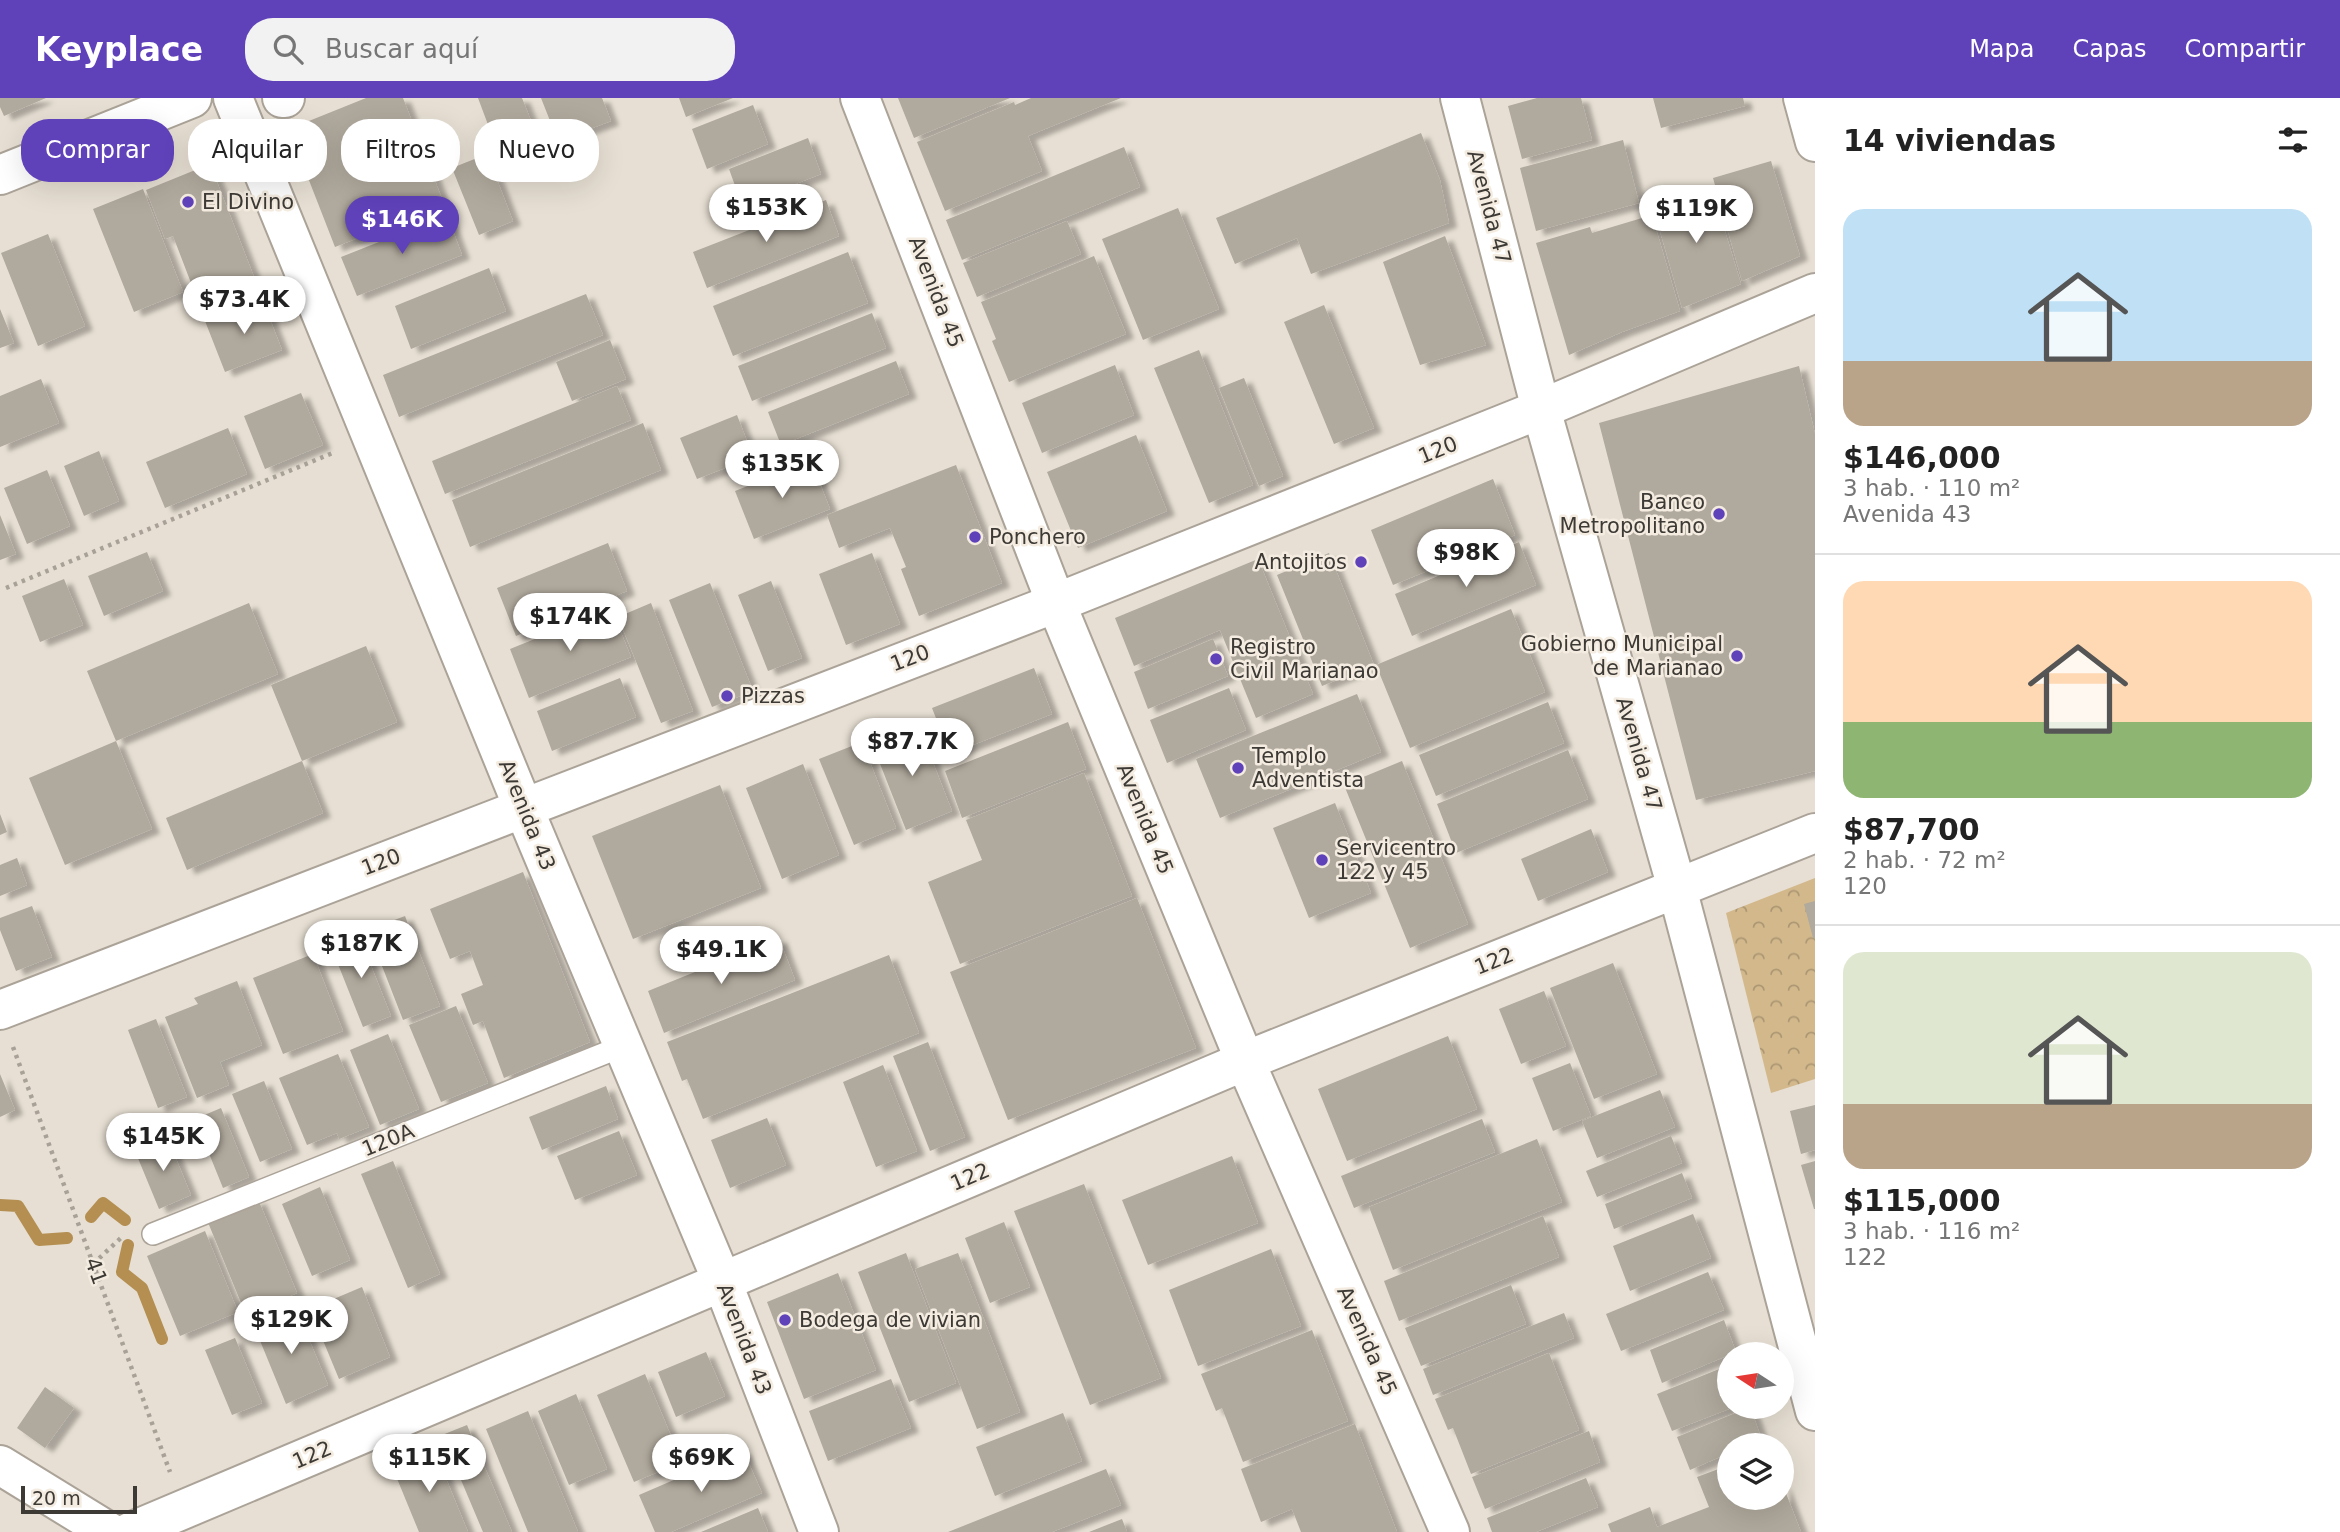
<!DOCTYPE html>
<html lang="es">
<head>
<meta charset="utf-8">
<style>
	:root { --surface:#fff; --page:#f2f2f2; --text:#222; --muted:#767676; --line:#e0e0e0; --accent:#5f41b9 }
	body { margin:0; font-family:"DejaVu Sans",sans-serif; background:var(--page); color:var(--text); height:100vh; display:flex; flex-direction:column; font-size:26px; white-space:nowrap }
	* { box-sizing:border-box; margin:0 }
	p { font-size:23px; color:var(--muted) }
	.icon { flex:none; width:38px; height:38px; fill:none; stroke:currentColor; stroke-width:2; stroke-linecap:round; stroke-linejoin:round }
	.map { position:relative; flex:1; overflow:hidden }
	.panel { display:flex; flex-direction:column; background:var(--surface); width:525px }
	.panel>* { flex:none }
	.banner { position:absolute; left:21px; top:21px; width:665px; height:63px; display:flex; gap:14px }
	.needle { width:46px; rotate:282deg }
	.fabs { position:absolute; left:1717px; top:1244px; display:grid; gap:14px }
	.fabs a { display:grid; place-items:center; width:77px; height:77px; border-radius:50%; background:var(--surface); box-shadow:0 7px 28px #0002; font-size:35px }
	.scale { position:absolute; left:21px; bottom:18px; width:116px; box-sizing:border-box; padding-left:7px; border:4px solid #3d3a36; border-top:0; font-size:19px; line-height:24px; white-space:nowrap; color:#3d3a36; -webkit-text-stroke:5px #f4ece0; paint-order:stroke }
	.price { position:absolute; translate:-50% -60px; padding:0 16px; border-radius:24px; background:#fff; color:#222; font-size:23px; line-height:46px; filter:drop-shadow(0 2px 4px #0008) }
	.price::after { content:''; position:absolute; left:50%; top:42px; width:21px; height:16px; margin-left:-10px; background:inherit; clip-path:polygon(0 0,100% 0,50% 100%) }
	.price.selected { background:var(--accent); color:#fff }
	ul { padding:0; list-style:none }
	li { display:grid; align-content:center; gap:14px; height:371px; padding:0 28px }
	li+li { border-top:2px solid var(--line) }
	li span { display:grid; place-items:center; height:217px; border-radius:21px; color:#555 }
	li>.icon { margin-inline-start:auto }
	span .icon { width:126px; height:126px; fill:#fffc; stroke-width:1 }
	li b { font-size:30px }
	h2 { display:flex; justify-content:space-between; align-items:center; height:84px; padding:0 28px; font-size:30px }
	.tag { padding:0 24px; border-radius:28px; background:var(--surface); box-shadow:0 7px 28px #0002; font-size:24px; line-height:63px }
	.tag.selected { background:var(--accent); color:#fff }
	header { display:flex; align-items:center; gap:42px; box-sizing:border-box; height:98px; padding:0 35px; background:var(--accent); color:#fff }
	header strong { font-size:33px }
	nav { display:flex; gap:38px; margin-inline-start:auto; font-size:24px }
	.search { width:490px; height:63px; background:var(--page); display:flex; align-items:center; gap:18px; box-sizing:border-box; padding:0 24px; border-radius:28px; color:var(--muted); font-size:26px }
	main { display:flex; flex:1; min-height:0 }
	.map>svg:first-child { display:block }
	.park { fill:url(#park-crowns) }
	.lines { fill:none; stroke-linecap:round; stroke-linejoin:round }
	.stream { stroke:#b48f51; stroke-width:12 }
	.building { fill:#b0a99d; filter:url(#shadow) }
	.lane-casing { stroke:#aba398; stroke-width:24 }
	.street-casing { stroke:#aba398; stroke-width:42 }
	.secondary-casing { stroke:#aba398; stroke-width:42 }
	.path { stroke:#a7a198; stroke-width:4.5; stroke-dasharray:3.5 5; stroke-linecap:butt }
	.lane { stroke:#fff; stroke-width:21 }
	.street { stroke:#fff; stroke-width:38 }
	.secondary { stroke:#fff; stroke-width:38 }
	.poi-dot { fill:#5f41b9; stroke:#f4ece0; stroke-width:2.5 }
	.labels { text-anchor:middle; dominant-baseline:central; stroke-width:5; stroke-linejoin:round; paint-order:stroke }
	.poi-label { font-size:21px; fill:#3d3a36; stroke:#f4ece0; text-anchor:start }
	.street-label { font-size:21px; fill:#3d3a36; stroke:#f4ece0 }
</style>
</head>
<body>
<header>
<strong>Keyplace</strong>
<div class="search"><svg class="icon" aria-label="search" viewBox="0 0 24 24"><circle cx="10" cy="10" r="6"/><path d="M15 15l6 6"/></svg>Buscar aquí</div>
<nav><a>Mapa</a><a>Capas</a><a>Compartir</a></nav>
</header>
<main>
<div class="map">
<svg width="1815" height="1434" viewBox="0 0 1815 1434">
	<defs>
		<pattern id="park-crowns" width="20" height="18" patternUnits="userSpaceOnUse" patternTransform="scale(1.75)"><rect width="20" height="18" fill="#d3b88c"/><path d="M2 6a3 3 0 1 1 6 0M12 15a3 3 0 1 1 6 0" fill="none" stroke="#ac9773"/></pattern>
		<filter id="shadow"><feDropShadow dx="8" dy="4.5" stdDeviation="2" flood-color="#0004"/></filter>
	</defs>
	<rect width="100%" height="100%" fill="#e7dfd3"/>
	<path class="park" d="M 1815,780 L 1815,981 L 1771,995 L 1726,815 Z"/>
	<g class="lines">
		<path class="stream" d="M 0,1107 L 18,1108 L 39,1142 L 67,1140
			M 91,1119 L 103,1105 L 125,1122
			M 128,1147 L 122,1174 L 142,1190 L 162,1241"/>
	</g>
	<path class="building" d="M 0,0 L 46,0 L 4,18 L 0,9 Z
		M 366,0 L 403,0 L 444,106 L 335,149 L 289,31 Z
		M 478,0 L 522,0 L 541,48 L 502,64 Z
		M 541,0 L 602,0 L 611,23 L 558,43 Z
		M 679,0 L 733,0 L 686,19 Z
		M 898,0 L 1010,0 L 914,40 Z
		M 1031,0 L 1121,0 L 1028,38 L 1042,73 L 945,113 L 917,44 L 1014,4 L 1015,7 Z
		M 1537,0 L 1581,0 L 1592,42 L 1522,61 L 1508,8 Z
		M 1653,0 L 1743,0 L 1745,8 L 1661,30 Z
		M 753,7 L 768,46 L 707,71 L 692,31 Z
		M 1421,35 L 1440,82 L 1449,125 L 1311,176 L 1297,140 L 1235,166 L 1216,120 Z
		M 808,40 L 821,76 L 742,107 L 729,71 Z
		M 1623,42 L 1639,105 L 1536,133 L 1520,70 Z
		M 1124,49 L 1140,89 L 962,162 L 946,122 Z
		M 487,56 L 513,123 L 479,137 L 452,70 Z
		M 1771,63 L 1800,158 L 1742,183 L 1713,80 Z
		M 210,66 L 258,189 L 201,211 L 173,138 L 165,141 L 146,92 Z
		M 1711,87 L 1741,186 L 1682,210 L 1652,105 Z
		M 143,91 L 183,194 L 134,214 L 93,111 Z
		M 826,102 L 839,138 L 707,190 L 693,154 Z
		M 1178,110 L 1219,211 L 1143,242 L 1102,141 Z
		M 447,117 L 462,157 L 357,198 L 341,159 Z
		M 1652,117 L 1680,213 L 1622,234 L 1569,257 L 1536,145 L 1590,129 L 1592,135 Z
		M 1067,123 L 1081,156 L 977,199 L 963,165 Z
		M 48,136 L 85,228 L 38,248 L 1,155 Z
		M 1445,138 L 1486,247 L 1420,267 L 1383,164 Z
		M 848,154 L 868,205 L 733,258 L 713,208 Z
		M 1094,158 L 1126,236 L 1009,284 L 992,243 L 996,241 L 981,204 Z
		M 489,170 L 506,213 L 411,251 L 395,208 Z
		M 586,196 L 603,237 L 399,319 L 383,277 Z
		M 262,201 L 282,252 L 225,274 L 205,223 Z
		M 1324,207 L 1374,330 L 1334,346 L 1284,224 Z
		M 0,211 L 14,245 L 0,250 Z
		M 872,215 L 886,250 L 752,303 L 738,268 Z
		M 610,242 L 626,281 L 572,303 L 556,264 Z
		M 1199,252 L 1253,387 L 1209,405 L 1154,270 Z
		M 896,263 L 909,296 L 781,347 L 768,314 Z
		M 1115,267 L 1134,317 L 1042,355 L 1022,305 Z
		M 1799,268 L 1815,336 L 1815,673 L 1696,702 L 1599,325 Z
		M 1244,280 L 1283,378 L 1259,388 L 1219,290 Z
		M 41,281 L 59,325 L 0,349 L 0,298 Z
		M 617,288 L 631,322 L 445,396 L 432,363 Z
		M 301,295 L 323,347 L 265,371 L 244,318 Z
		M 737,317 L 753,359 L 697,381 L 680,340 Z
		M 643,325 L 661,372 L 470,449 L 452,402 Z
		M 228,330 L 247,376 L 165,410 L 146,364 Z
		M 1136,337 L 1167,413 L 1078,450 L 1047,374 Z
		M 99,353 L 119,403 L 84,418 L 64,368 Z
		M 811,363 L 830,411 L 754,441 L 735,393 Z
		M 956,367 L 1002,485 L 919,518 L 901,471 L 906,469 L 890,430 L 839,450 L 827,417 Z
		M 47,372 L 70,428 L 27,446 L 4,390 Z
		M 1493,381 L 1515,437 L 1393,487 L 1371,432 Z
		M 0,417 L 16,456 L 0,462 Z
		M 1519,444 L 1536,487 L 1412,538 L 1395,496 Z
		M 608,445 L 627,493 L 516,538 L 497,490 Z
		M 147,454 L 163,493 L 104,518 L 88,478 Z
		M 872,455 L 900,526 L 846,547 L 819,476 Z
		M 1329,455 L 1374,567 L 1322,588 L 1277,477 Z
		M 1258,461 L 1313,596 L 1256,620 L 1220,532 L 1134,568 L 1115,520 Z
		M 64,481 L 83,527 L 40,544 L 22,498 Z
		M 771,483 L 802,560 L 768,573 L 738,497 Z
		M 710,485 L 753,593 L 712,609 L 669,502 Z
		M 249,505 L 278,576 L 116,643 L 87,573 Z
		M 651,505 L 693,613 L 661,625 L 618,519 Z
		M 611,510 L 631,559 L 529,600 L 510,551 Z
		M 1511,511 L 1545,594 L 1410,650 L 1376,567 Z
		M 1213,541 L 1228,578 L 1148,611 L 1134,574 Z
		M 366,548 L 397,624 L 302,663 L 271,587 Z
		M 1034,570 L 1052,616 L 950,656 L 932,610 Z
		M 620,580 L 636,619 L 552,653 L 537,613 Z
		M 1229,590 L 1246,632 L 1167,665 L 1150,622 Z
		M 1357,596 L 1381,654 L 1220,720 L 1196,661 Z
		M 1548,604 L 1564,645 L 1436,698 L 1419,657 Z
		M 1068,624 L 1086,671 L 962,720 L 945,673 Z
		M 919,629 L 952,713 L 906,732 L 873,648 Z
		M 116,643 L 152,731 L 65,767 L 29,680 Z
		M 862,644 L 896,730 L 854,747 L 819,661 Z
		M 1568,652 L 1588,701 L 1456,755 L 1437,706 Z
		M 302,663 L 323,715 L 187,772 L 166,720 Z
		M 1402,663 L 1468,826 L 1410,850 L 1344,687 Z
		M 803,666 L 839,757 L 782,781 L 746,690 Z
		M 1084,675 L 1132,798 L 960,866 L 928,784 L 982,762 L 966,722 Z
		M 720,687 L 761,790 L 633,841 L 592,738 Z
		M 1335,705 L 1371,795 L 1309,820 L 1273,730 Z
		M 0,716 L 7,734 L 0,737 Z
		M 1591,731 L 1608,774 L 1538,803 L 1521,761 Z
		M 17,760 L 27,787 L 0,798 L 0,767 Z
		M 523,774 L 590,944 L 504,980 L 483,923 L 473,927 L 461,896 L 483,887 L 470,853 L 450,861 L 430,811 Z
		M 1137,800 L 1196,950 L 1008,1022 L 950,874 Z
		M 1815,803 L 1815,840 L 1813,840 L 1804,806 Z
		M 32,808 L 52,859 L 16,873 L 0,832 L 0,820 Z
		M 405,818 L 440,908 L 403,922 L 368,832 Z
		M 358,835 L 391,918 L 363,929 L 330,846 Z
		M 779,840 L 795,882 L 664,935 L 648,893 Z
		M 313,856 L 343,933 L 283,956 L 253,880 Z
		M 889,857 L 919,935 L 703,1021 L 687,981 L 682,983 L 667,944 Z
		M 1613,865 L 1657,976 L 1594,1001 L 1550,890 Z
		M 237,883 L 262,947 L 220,964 L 229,987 L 197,1000 L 165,919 L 198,906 L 194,900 Z
		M 1544,893 L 1566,948 L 1521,966 L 1499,911 Z
		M 456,908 L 488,985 L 441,1004 L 409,927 Z
		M 156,921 L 187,999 L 158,1010 L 128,932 Z
		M 388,936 L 419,1011 L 380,1027 L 350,952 Z
		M 1448,938 L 1477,1011 L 1347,1063 L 1318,991 Z
		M 928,944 L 965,1039 L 930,1053 L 893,958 Z
		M 338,956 L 369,1029 L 339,1041 L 337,1035 L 307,1047 L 279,980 Z
		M 1570,965 L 1591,1018 L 1553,1033 L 1532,980 Z
		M 883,967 L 917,1053 L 876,1069 L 843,984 Z
		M 0,976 L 15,1012 L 0,1019 Z
		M 264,983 L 292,1051 L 260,1064 L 232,996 Z
		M 606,988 L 618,1021 L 542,1052 L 529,1019 Z
		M 1660,992 L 1675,1029 L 1597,1060 L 1582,1023 Z
		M 1815,1007 L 1815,1052 L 1801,1056 L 1790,1013 Z
		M 221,1010 L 249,1079 L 223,1090 L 195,1021 Z
		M 767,1020 L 786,1067 L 730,1090 L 711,1042 Z
		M 1482,1021 L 1495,1054 L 1354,1110 L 1341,1078 Z
		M 619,1033 L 637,1077 L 575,1102 L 557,1058 Z
		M 1671,1038 L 1682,1065 L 1597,1099 L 1586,1073 Z
		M 167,1039 L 191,1097 L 159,1111 L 135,1053 Z
		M 1537,1041 L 1562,1104 L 1393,1172 L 1369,1109 Z
		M 1232,1058 L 1258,1125 L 1148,1167 L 1122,1102 Z
		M 393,1063 L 440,1176 L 408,1190 L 361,1076 Z
		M 1815,1063 L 1815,1111 L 1814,1111 L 1801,1067 Z
		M 1682,1075 L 1692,1100 L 1614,1131 L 1605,1106 Z
		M 1084,1086 L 1161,1280 L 1090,1307 L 1014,1113 Z
		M 320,1089 L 350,1162 L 312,1178 L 282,1106 Z
		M 258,1101 L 297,1195 L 246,1217 L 207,1122 Z
		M 1693,1116 L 1711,1160 L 1630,1193 L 1613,1148 Z
		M 1543,1118 L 1559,1159 L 1399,1223 L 1384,1183 Z
		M 1004,1124 L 1030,1189 L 990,1205 L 965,1140 Z
		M 205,1133 L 238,1214 L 180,1238 L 147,1158 Z
		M 1271,1151 L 1301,1228 L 1198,1268 L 1169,1192 Z
		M 906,1155 L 956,1285 L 909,1304 L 858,1174 Z
		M 958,1155 L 1020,1314 L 977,1331 L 915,1171 Z
		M 1708,1174 L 1724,1212 L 1621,1253 L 1606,1216 Z
		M 838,1175 L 876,1272 L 804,1301 L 767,1204 Z
		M 1511,1187 L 1526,1226 L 1421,1268 L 1405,1230 Z
		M 362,1189 L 390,1259 L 339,1281 L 310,1211 Z
		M 296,1210 L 328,1287 L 286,1306 L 254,1228 Z
		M 1564,1215 L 1574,1240 L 1433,1297 L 1423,1271 Z
		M 1724,1222 L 1736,1254 L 1662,1285 L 1650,1252 Z
		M 1312,1232 L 1348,1323 L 1243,1364 L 1222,1310 L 1216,1313 L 1201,1276 Z
		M 235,1240 L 262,1305 L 232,1317 L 205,1252 Z
		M 706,1254 L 725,1298 L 676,1319 L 658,1274 Z
		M 1549,1255 L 1579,1332 L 1471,1376 L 1453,1330 L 1448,1332 L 1435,1301 Z
		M 1729,1267 L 1729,1311 L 1672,1333 L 1657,1296 Z
		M 645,1276 L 682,1364 L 634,1384 L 597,1297 Z
		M 891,1281 L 911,1330 L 828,1363 L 809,1313 Z
		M 45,1289 L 74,1310 L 45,1350 L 17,1330 Z
		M 576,1296 L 607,1371 L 569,1387 L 538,1313 Z
		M 1750,1309 L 1762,1342 L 1748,1348 L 1729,1348 L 1729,1355 L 1690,1372 L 1677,1339 Z
		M 528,1313 L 578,1434 L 528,1434 L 486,1331 Z
		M 1063,1315 L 1082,1363 L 995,1398 L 976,1349 Z
		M 1355,1326 L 1397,1434 L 1301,1434 L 1292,1411 L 1261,1424 L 1241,1371 Z
		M 467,1327 L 512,1434 L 483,1434 L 442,1337 Z
		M 1589,1333 L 1600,1364 L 1485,1411 L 1472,1379 Z
		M 433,1349 L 468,1434 L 419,1434 L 391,1366 Z
		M 743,1352 L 762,1395 L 671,1434 L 655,1434 L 639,1397 Z
		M 1729,1367 L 1729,1400 L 1782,1400 L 1782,1385 L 1801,1434 L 1611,1434 L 1608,1426 L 1650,1409 L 1657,1429 L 1709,1409 L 1697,1379 Z
		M 1106,1371 L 1121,1407 L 1052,1434 L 948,1434 Z
		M 1586,1380 L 1598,1409 L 1536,1434 L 1492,1434 L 1487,1420 Z
		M 758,1410 L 768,1434 L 701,1434 Z
		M 1122,1421 L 1127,1434 L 1089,1434 Z"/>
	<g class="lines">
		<g class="lane-casing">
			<path id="lane" d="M 153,1136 L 623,948"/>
		</g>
		<g class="street-casing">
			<path id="street" d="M 233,0 L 523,709 L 722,1183 L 819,1434
				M 282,0 L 285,0
				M 1460,0 L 1541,311 L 1677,790 L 1815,1313
				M 1803,0 L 1815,44
				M 0,77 L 192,0
				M 0,912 L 1056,505
				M 0,1367 L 109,1434
				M 130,1434 L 1245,963 L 1815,735"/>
		</g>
		<g class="secondary-casing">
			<path id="secondary" d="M 860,0 L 1056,505 L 1245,963 L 1450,1434
				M 1056,505 L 1541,311 L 1815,195"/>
		</g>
		<path class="path" d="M 6,490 L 335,354
			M 13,949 L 170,1374
			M 93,1166 L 123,1138"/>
		<use href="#lane" class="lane"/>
		<use href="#street" class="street"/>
		<use href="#secondary" class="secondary"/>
	</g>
	<g class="poi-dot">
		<circle cx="188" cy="104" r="7"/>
		<circle cx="1719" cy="416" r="7"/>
		<circle cx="975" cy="439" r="7"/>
		<circle cx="1361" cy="464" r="7"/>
		<circle cx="1737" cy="558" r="7"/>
		<circle cx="1216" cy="561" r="7"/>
		<circle cx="727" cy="598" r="7"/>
		<circle cx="1238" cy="670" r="7"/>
		<circle cx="1322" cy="762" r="7"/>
		<circle cx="785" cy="1222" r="7"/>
	</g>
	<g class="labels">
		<g class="poi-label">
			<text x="202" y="104">El Divino</text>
			<text x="1705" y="404" text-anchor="end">Banco<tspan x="1705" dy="24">Metropolitano</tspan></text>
			<text x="989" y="439">Ponchero</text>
			<text x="1347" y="464" text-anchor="end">Antojitos</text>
			<text x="1723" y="546" text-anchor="end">Gobierno Municipal<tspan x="1723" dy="24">de Marianao</tspan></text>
			<text x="1230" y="549">Registro<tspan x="1230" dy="24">Civil Marianao</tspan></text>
			<text x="741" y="598">Pizzas</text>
			<text x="1252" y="658">Templo<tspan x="1252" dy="24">Adventista</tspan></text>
			<text x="1336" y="750">Servicentro<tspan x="1336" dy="24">122 y 45</tspan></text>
			<text x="799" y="1222">Bodega de vivian</text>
		</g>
		<g class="street-label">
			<text transform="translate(1489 109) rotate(75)">Avenida 47</text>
			<text transform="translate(936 194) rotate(69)">Avenida 45</text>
			<text transform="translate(1438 352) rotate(-22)">120</text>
			<text transform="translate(910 560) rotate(-21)">120</text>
			<text transform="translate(1639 656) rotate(74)">Avenida 47</text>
			<text transform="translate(527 717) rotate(68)">Avenida 43</text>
			<text transform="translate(1145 721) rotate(68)">Avenida 45</text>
			<text transform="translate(381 764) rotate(-21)">120</text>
			<text transform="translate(1494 863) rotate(-22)">122</text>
			<text transform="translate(388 1042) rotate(-22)">120A</text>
			<text transform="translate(970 1079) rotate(-23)">122</text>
			<text transform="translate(96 1173) rotate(70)">41</text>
			<text transform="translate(744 1241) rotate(69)">Avenida 43</text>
			<text transform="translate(1367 1243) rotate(66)">Avenida 45</text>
			<text transform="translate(312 1357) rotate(-23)">122</text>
		</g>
	</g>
</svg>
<div class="fabs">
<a><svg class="needle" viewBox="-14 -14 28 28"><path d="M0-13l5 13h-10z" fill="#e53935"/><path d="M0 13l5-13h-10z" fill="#767676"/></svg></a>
<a><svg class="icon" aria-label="layers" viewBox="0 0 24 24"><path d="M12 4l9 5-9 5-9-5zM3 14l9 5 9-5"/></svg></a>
</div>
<div class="scale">20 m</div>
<b class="price" style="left:766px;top:146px">$153K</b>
<b class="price" style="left:1696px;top:147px">$119K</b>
<b class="price selected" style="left:402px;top:158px">$146K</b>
<b class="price" style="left:244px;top:238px">$73.4K</b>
<b class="price" style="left:782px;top:402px">$135K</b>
<b class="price" style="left:1466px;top:491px">$98K</b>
<b class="price" style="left:570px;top:555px">$174K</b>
<b class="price" style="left:912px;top:680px">$87.7K</b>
<b class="price" style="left:361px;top:882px">$187K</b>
<b class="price" style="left:721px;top:888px">$49.1K</b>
<b class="price" style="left:163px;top:1075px">$145K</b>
<b class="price" style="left:291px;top:1258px">$129K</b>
<b class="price" style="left:429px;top:1396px">$115K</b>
<b class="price" style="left:701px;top:1396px">$69K</b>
<div class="banner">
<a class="tag selected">Comprar</a>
<a class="tag">Alquilar</a>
<a class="tag">Filtros</a>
<a class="tag">Nuevo</a>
</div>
</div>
<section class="panel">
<h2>14 viviendas<svg class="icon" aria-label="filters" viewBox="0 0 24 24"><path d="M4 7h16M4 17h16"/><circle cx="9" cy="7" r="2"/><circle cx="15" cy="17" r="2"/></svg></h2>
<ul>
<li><span style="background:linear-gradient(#bfe0f5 70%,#b9a48a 0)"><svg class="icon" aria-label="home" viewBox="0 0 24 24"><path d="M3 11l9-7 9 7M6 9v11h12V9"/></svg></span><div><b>$146,000</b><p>3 hab. · 110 m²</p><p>Avenida 43</p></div></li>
<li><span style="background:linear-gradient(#ffd9b3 65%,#8fb573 0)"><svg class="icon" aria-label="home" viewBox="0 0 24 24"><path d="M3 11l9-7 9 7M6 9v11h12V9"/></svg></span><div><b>$87,700</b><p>2 hab. · 72 m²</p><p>120</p></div></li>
<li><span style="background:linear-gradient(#dfe7d0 70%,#b9a48a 0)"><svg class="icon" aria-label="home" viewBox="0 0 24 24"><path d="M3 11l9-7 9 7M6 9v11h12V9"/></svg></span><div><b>$115,000</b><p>3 hab. · 116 m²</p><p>122</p></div></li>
</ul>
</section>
</main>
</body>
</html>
